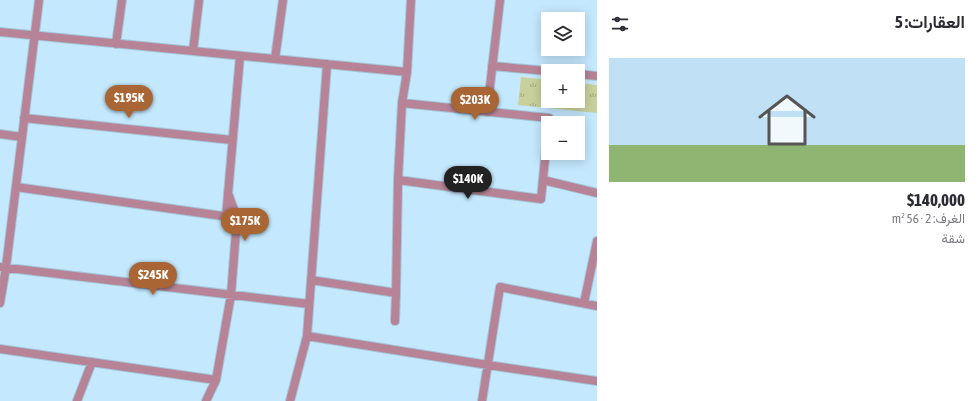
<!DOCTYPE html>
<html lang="ar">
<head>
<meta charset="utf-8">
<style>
	:root { --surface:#fff; --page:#f2f2f3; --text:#2b2b33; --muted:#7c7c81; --accent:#a96634 }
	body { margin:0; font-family:"Asap Condensed",Vazirmatn,sans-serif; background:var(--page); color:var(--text); direction:rtl; height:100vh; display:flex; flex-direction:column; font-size:15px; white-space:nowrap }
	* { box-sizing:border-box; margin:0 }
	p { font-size:13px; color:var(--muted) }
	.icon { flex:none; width:22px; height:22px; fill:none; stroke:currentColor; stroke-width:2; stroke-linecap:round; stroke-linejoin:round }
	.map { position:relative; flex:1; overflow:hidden; direction:ltr }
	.sheet { display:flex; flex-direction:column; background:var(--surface); width:380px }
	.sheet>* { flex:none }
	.fabs { position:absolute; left:541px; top:12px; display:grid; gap:8px }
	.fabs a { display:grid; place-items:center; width:44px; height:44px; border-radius:0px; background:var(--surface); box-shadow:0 2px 10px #0003; font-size:20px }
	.price { position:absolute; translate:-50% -34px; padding:0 9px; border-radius:14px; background:var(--accent); color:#fff; font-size:13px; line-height:26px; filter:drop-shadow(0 1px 2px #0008) }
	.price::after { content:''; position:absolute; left:50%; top:24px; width:12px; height:9px; margin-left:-6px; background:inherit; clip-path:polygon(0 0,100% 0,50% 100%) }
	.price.on { background:#222; color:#fff }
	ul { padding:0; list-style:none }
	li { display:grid; align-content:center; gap:8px; height:212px; padding:0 12px }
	li span { display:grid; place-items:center; height:124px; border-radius:0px; color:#555 }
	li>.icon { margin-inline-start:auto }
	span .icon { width:72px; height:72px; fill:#fffc; stroke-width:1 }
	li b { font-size:17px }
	h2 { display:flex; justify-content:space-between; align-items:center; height:48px; padding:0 12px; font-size:17px }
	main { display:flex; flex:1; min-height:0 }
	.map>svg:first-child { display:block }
	.grass { fill:url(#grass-tufts) }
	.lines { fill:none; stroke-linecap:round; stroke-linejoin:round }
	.street-casing { stroke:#a5c6d9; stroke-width:10 }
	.street { stroke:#b68496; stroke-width:8 }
</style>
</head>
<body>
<main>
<section class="sheet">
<h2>العقارات: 5<svg class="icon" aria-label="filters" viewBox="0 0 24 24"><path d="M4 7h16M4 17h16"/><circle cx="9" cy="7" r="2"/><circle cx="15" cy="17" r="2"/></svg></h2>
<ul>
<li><span style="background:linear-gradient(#bfe0f5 70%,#8fb573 0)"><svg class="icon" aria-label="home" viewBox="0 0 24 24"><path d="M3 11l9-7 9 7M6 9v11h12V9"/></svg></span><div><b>$140,000</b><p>الغرف: 2 · 56 m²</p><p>شقة</p></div></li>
</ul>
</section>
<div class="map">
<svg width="597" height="401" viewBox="0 0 597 401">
	<defs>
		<pattern id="grass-tufts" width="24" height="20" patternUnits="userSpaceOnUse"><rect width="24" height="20" fill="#c8d09b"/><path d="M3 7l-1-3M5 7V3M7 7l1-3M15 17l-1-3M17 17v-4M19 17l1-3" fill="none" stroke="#a3aa80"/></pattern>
	</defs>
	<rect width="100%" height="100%" fill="#c4e8fe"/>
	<path class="grass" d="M 521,77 L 548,80 L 548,101 L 578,101 L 578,83 L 597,85 L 597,113 L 518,105 Z"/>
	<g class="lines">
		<g class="street-casing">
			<path id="street" d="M 0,32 L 407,72
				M 116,44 L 122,0
				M 193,51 L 199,0
				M 275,59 L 283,0
				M 492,66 L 548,71
				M 578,74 L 597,76
				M 402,103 L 549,118 L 548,123
				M 487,112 L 500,0
				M 24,118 L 232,140
				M 0,134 L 22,137
				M 398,180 L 541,199 L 548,128
				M 543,180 L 597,193
				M 16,187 L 237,218
				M 226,217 L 240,56
				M 0,267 L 309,304
				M 311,280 L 396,293 L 395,321
				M 396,293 L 398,180 L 402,103 L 407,72 L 411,0
				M 0,303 L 6,267 L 39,0
				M 584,303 L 597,241
				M 307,336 L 488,365 L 597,381
				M 0,349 L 216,380
				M 77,401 L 92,362
				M 206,401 L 216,380 L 231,295 L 237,218 L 228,193
				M 290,401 L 307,336 L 327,64
				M 482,401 L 500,287 L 597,306"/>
		</g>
		<use href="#street" class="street"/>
	</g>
</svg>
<div class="fabs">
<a><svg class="icon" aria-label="layers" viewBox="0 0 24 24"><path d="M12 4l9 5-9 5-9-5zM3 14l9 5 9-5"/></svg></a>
<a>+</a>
<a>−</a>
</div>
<b class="price" style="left:129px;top:119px">$195K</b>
<b class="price" style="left:475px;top:121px">$203K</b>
<b class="price on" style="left:468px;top:200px">$140K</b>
<b class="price" style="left:245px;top:242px">$175K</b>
<b class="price" style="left:153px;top:296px">$245K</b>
</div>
</main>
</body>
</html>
